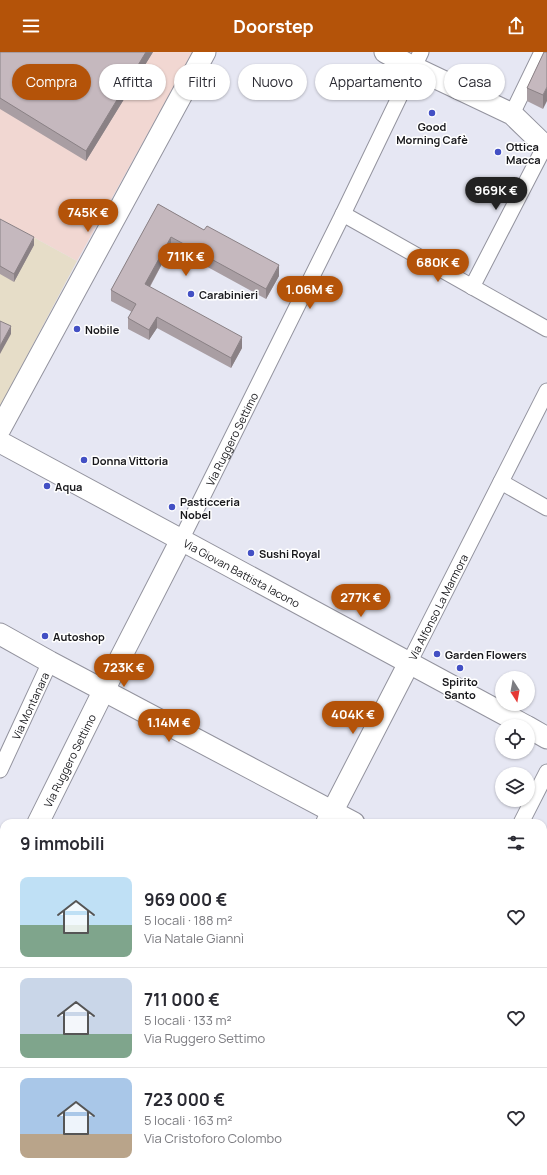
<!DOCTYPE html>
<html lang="it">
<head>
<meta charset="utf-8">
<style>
	:root { --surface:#fff; --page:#f7f7f7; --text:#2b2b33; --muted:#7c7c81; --line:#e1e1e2; --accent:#b45309 }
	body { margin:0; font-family:Manrope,sans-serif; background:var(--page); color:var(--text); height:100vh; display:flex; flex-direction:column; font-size:15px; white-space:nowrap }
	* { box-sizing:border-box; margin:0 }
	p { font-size:13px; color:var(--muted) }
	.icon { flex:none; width:22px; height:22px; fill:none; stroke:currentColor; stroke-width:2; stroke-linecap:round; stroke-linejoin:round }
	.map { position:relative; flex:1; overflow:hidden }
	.details { position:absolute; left:0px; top:767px; width:547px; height:356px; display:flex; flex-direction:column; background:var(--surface); border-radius:12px 12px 0 0; box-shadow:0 1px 3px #0004 }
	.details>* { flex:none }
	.guide { position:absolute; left:12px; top:12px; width:523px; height:36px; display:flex; gap:8px }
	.needle { width:26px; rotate:169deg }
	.controls { position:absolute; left:495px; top:619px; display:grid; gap:8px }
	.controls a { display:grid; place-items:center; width:40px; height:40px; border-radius:50%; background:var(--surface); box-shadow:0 1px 3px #0004; font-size:20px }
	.price { position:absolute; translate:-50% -34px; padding:0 9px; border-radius:14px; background:var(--accent); color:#fff; font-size:13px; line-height:26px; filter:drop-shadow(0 1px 2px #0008) }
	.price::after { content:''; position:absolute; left:50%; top:24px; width:12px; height:9px; margin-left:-6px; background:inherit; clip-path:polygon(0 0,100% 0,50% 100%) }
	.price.current { background:#222; color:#fff }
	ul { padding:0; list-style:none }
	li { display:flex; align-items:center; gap:12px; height:100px; padding:0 20px }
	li+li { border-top:1px solid var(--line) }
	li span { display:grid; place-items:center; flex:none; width:112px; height:80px; border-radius:8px; color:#555 }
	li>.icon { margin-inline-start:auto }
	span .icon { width:48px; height:48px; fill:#fffc; stroke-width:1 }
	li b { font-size:17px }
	h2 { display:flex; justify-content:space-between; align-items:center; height:48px; padding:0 20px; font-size:17px }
	.chip { padding:0 14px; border-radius:18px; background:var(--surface); box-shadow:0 1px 3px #0004; font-size:14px; line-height:36px }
	.chip.current { background:var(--accent); color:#fff }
	header { display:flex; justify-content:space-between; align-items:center; height:52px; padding:0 20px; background:var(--accent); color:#fff; font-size:18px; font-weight:700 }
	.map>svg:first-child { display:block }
	.commercial { fill:#f1d7d2 }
	.education { fill:#e6ddc8 }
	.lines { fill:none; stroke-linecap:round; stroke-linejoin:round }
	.street-casing { stroke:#93939e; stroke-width:17 }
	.secondary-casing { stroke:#93939e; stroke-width:23 }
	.street { stroke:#fff; stroke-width:15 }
	.secondary { stroke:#fff; stroke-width:21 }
	.wall { fill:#a99ea3 }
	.shaded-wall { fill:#8a8185 }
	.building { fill:#c5b8be; stroke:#8a8185 }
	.poi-dot { fill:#4350c4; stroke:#fff; stroke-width:1.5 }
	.labels { text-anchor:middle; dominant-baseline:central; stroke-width:3; stroke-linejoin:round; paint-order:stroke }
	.poi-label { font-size:11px; font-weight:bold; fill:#17171b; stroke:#fff; text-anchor:start }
	.street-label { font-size:11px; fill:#17171b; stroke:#fff }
</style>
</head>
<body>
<header><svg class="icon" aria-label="menu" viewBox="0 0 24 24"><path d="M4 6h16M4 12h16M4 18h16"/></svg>Doorstep<svg class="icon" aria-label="share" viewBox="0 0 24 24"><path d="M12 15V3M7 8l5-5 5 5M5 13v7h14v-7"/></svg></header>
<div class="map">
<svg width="547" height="1123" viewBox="0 0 547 1123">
	<rect width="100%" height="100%" fill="#e6e7f3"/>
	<path class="commercial" d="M 0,0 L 193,0 L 77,209 L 0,167 Z"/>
	<path class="education" d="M 0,167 L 77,209 L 0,355 Z"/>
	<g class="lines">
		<g class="street-casing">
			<g id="street">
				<path d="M 512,62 L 542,0"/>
				<path d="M 343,162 L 547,277"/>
				<path d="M 472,235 L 547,90"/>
				<path d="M 501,430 L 547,456"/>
				<path id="s1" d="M 181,488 L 343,162 L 421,0"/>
				<path id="s2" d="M 409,611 L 547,339"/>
				<path id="s3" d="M 0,718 L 50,610"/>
				<path d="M 521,771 L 547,720"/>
				<path d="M 0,824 L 4,826"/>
				<path d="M 0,906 L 4,908"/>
				<path d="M 0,1023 L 4,1025"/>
				<path d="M 543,1032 L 547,1034"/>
				<path d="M 543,1087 L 547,1079"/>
				<path d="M 192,1119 L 201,1123"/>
				<path d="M 373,1119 L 380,1123"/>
				<path d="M 343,1123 L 345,1119"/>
				<path d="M 525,1123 L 527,1119"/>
			</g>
		</g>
		<g class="secondary-casing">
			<g id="secondary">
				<path d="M 385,0 L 413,15 L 512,62 L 547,96"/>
				<path d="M 0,377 L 205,0"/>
				<path id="s4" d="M 0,390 L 526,674"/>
				<path d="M 0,582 L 50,610 L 354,771"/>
				<path d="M 528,675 L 547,686"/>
				<path d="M 327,770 L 409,611"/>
				<path id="s5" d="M 38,771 L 104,638 L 181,488"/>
				<path d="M 0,849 L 4,841"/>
				<path d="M 543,874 L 547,877"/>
				<path d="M 142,1123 L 144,1119"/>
			</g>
		</g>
		<use href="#street" class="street"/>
		<use href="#secondary" class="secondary"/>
	</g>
	<path class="wall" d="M 0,0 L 153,0 L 86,109 L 0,57 Z
		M 544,0 L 543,57 L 527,49 L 527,36 Z
		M 158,152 L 204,178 L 279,224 L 266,247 L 171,195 L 150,235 L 242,296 L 231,316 L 157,276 L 149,288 L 128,277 L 128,266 L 132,260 L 111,249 L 111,238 Z
		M 0,167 L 34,193 L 14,230 L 0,222 Z"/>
	<path class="shaded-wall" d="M 146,0 L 153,0 L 86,109 L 86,99 Z
		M 547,35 L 547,49 L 543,57 L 543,43 Z
		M 34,185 L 34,193 L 14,230 L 14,222 Z
		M 171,185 L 171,195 L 145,243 L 145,232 Z
		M 279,213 L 279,224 L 266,247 L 266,237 Z
		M 157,265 L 157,276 L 149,288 L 149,278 Z
		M 11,274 L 11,282 L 0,302 L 0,294 Z
		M 242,285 L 242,296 L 231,316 L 231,306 Z"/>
	<path class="building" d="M 0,0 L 146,0 L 86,99 L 0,46 Z
		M 544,0 L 547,0 L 547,35 L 543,43 L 527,36 Z
		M 158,152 L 204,178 L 207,174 L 279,213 L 266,237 L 171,185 L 145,232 L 242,285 L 231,306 L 157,265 L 149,278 L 128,266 L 136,252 L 111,238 Z
		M 0,167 L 34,185 L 14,222 L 0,214 Z
		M 0,269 L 11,274 L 0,294 Z"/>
	<g class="poi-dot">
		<circle cx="432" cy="61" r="4"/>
		<circle cx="498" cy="100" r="4"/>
		<circle cx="191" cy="242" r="4"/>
		<circle cx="77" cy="277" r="4"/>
		<circle cx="84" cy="408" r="4"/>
		<circle cx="47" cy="434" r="4"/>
		<circle cx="172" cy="455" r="4"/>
		<circle cx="251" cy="501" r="4"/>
		<circle cx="45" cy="584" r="4"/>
		<circle cx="437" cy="602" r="4"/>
		<circle cx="460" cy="616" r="4"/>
	</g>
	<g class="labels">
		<g class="poi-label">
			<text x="432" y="74" text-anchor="middle">Good<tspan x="432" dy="13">Morning Cafè</tspan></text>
			<text x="506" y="94">Ottica<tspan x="506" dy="13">Macca</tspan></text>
			<text x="199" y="242">Carabinieri</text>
			<text x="85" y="277">Nobile</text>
			<text x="92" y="408">Donna Vittoria</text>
			<text x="55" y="434">Aqua</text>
			<text x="180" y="449">Pasticceria<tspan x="180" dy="13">Nobel</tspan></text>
			<text x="259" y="501">Sushi Royal</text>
			<text x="53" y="584">Autoshop</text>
			<text x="445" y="602">Garden Flowers</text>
			<text x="460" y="629" text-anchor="middle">Spirito<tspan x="460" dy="13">Santo</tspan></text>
		</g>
		<g class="street-label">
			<text stroke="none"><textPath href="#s1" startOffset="113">Via Ruggero Settimo</textPath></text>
			<text stroke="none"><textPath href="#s4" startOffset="275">Via Giovan Battista Iacono</textPath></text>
			<text stroke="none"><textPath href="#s2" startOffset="63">Via Alfonso La Marmora</textPath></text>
			<text stroke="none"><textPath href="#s3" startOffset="71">Via Montanara</textPath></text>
			<text stroke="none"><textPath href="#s5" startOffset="70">Via Ruggero Settimo</textPath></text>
		</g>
	</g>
</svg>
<div class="controls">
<a><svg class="needle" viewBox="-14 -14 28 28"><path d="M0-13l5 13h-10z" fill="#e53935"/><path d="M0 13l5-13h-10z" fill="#7c7c81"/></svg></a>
<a><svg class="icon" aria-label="locate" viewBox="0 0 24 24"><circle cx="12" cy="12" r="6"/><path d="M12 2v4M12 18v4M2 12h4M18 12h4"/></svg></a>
<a><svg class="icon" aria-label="layers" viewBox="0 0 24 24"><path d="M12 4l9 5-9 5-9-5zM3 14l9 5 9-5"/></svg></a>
</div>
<b class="price current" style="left:496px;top:159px">969K €</b>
<b class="price" style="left:88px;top:181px">745K €</b>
<b class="price" style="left:186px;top:225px">711K €</b>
<b class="price" style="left:438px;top:231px">680K €</b>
<b class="price" style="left:310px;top:258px">1.06M €</b>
<b class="price" style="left:361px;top:566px">277K €</b>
<b class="price" style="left:124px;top:636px">723K €</b>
<b class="price" style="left:353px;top:683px">404K €</b>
<b class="price" style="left:169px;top:691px">1.14M €</b>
<div class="guide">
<a class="chip current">Compra</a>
<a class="chip">Affitta</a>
<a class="chip">Filtri</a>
<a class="chip">Nuovo</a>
<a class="chip">Appartamento</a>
<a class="chip">Casa</a>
</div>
<section class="details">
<h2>9 immobili<svg class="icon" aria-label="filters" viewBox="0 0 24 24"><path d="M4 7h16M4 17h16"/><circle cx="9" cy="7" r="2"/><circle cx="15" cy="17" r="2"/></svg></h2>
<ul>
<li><span style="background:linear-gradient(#bfe0f5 60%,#7fa58c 0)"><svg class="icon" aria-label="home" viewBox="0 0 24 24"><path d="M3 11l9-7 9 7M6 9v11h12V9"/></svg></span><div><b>969 000 €</b><p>5 locali · 188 m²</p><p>Via Natale Giannì</p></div><svg class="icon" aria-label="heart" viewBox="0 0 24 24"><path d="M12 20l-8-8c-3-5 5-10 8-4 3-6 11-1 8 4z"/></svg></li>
<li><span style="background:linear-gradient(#c9d6e8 70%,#7fa58c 0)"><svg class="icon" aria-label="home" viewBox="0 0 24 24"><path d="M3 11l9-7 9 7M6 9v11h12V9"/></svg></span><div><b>711 000 €</b><p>5 locali · 133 m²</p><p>Via Ruggero Settimo</p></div><svg class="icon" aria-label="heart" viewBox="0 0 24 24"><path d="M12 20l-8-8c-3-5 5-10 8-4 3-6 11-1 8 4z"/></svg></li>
<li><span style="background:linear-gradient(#a9c7e8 70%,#b9a48a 0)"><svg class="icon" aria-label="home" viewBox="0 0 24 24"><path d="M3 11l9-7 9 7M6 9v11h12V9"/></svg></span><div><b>723 000 €</b><p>5 locali · 163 m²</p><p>Via Cristoforo Colombo</p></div><svg class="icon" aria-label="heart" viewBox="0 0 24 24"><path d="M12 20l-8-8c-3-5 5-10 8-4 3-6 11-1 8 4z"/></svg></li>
</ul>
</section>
</div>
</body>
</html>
